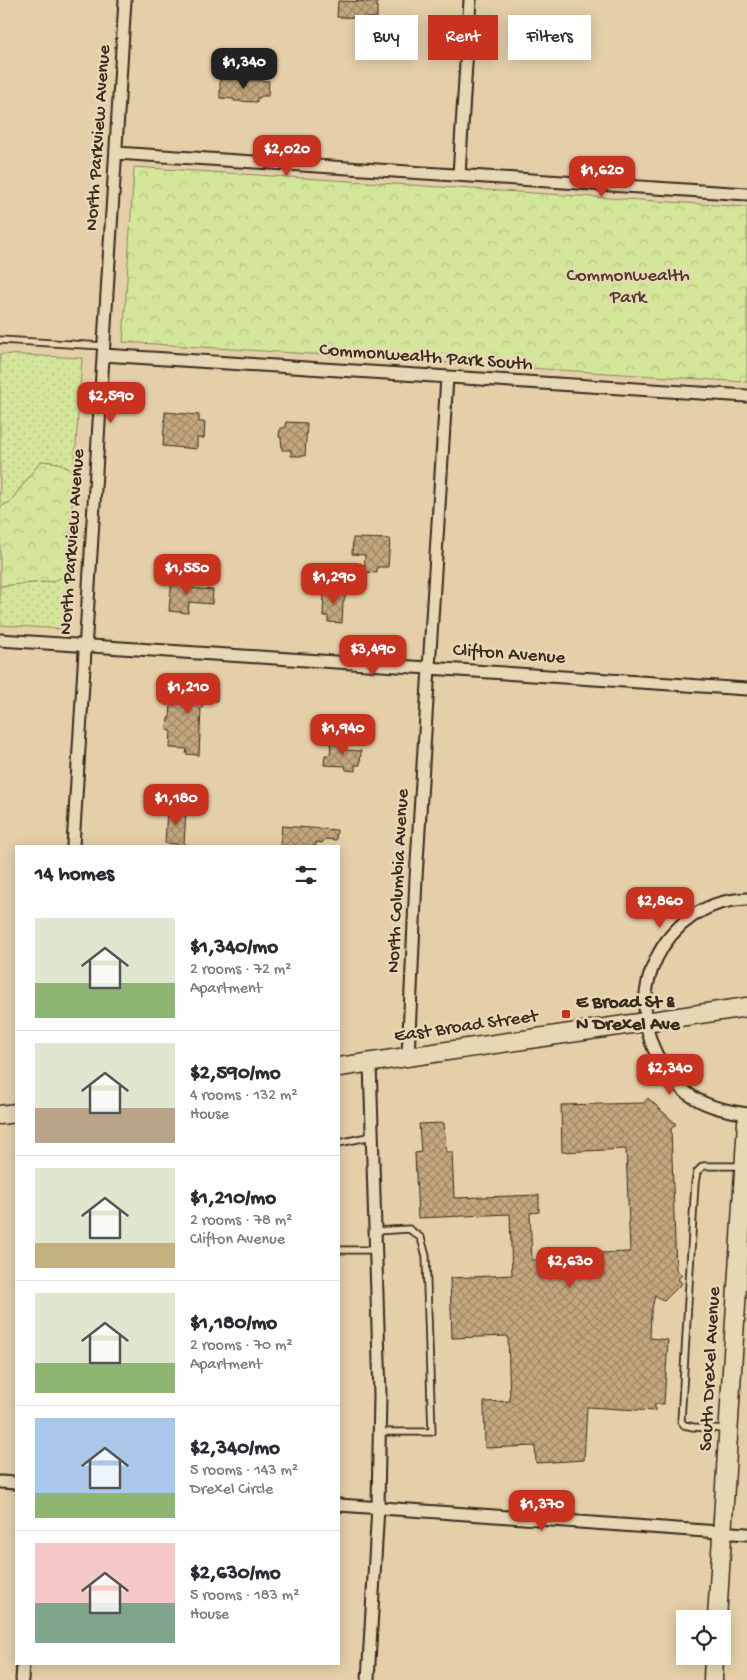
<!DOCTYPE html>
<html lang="en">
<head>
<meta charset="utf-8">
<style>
	:root { --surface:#fff; --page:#f2f2f3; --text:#2b2b33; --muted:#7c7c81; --line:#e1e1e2; --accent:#c8321e }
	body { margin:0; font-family:"Gochi Hand",sans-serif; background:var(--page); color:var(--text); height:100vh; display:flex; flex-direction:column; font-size:19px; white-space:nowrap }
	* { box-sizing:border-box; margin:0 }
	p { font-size:16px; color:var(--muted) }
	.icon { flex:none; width:28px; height:28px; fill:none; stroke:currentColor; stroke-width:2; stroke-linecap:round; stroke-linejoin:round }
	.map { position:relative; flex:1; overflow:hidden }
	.drawer { position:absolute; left:15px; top:845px; width:325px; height:820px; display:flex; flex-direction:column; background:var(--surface); border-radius:0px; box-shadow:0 2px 12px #0003 }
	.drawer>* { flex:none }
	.hud { position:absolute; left:355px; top:15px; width:316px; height:45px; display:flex; gap:10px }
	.fabs { position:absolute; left:676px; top:1610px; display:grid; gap:10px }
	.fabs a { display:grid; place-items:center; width:55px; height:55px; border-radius:0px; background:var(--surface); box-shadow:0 2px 12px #0003; font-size:25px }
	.price { position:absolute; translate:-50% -42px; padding:0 11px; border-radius:10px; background:var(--accent); color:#fff; font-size:16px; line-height:32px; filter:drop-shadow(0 1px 2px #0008) }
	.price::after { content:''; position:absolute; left:50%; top:30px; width:15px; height:11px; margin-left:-8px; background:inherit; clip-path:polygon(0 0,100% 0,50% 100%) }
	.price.current { background:#222; color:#fff }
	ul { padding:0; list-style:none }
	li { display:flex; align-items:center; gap:15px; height:125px; padding:0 20px }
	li+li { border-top:1px solid var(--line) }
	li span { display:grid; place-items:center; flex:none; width:140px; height:100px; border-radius:0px; color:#555 }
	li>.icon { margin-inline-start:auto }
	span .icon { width:60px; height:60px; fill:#fffc; stroke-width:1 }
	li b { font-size:21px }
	h2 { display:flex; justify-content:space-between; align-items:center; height:60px; padding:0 20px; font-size:21px }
	.chip { padding:0 18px; border-radius:0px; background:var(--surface); box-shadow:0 2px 12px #0003; font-size:18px; line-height:45px }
	.chip.current { background:var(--accent); color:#fff }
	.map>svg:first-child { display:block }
	.grass { fill:url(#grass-dots); stroke:#88885c }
	.forest { fill:url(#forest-crowns); stroke:#88885c }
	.building { fill:url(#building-cross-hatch); stroke:#3b2a1e }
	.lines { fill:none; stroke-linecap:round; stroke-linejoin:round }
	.service-casing { stroke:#3b2a1e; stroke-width:9 }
	.minor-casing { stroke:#3b2a1e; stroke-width:15 }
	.primary-casing { stroke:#3b2a1e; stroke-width:21 }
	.service { stroke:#e8d7b4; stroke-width:5.5 }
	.minor { stroke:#e8d7b4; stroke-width:11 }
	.primary { stroke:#e8d7b4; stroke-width:18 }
	.poi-dot { fill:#c8321e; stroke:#e8d7b4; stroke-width:2 }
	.labels { text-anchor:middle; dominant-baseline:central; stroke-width:5; stroke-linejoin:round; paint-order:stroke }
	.street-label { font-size:19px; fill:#3b2a1e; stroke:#e8d7b4 }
	.park-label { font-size:19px; fill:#4a3d2a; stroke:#e8d7b4 }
	.poi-label { font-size:19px; font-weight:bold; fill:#3b2a1e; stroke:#e8d7b4; text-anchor:start }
</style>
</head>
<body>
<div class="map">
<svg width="747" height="1680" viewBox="0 0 747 1680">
	<defs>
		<pattern id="grass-dots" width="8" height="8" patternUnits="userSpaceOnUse" patternTransform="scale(1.25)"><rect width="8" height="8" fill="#d4e69a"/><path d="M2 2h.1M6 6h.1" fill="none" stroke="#b7c584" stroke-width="1.8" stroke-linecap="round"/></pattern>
		<pattern id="forest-crowns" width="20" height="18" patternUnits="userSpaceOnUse" patternTransform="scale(1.25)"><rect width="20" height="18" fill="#d4e69a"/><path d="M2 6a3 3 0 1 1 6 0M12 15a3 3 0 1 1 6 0" fill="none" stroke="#b7c584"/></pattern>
		<pattern id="building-cross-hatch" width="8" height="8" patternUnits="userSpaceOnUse" patternTransform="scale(1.25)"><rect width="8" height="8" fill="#c4a77d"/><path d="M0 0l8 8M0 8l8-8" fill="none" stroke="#a08866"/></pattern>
	</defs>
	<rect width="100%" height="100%" fill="#e4cfa8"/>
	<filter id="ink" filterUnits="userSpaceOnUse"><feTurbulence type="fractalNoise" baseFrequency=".02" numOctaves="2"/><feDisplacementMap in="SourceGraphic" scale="10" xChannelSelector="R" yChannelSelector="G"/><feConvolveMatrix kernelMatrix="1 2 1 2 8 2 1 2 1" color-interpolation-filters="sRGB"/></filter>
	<g filter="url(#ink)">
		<path class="grass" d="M 0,354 L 82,358 L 74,472 L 59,463 L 41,461 L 10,502 L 0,507 Z
			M 68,573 L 65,629 L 0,625 L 0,586 L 55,581 Z"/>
		<path class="forest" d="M 134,167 L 747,207 L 747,382 L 123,342 Z
			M 41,461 L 59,463 L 74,472 L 68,573 L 55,581 L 0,586 L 0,507 L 10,502 Z"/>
		<path class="building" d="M 338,1 L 377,2 L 377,18 L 337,17 Z
			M 220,79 L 269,81 L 268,96 L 261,96 L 260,98 L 257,98 L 257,102 L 234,101 L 234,99 L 220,98 Z
			M 165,412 L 199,415 L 199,422 L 205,422 L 204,438 L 197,438 L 197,449 L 163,446 Z
			M 286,422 L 307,423 L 305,456 L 291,456 L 291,450 L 282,450 L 281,437 L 279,437 L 280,428 L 285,428 Z
			M 353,538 L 390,539 L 388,567 L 377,567 L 377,573 L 364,572 L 365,555 L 352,554 Z
			M 172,578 L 188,579 L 188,582 L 190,582 L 189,588 L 213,590 L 212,604 L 189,602 L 188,613 L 169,611 Z
			M 329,590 L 346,590 L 345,598 L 343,603 L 342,623 L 328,622 L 328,616 L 323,616 L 324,593 L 329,593 Z
			M 172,681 L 189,682 L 188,685 L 217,687 L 217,701 L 203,700 L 202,708 L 201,708 L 199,755 L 186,754 L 187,749 L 170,748 L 171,731 L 167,730 L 168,718 L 170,718 Z
			M 331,740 L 346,741 L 346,750 L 361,751 L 360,765 L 355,765 L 355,771 L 346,770 L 345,766 L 324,765 L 325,755 L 330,755 Z
			M 167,808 L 186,809 L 184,845 L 165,843 Z
			M 282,826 L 337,830 L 336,840 L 325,839 L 322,843 L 316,842 L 316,846 L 280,846 Z
			M 648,1098 L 676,1124 L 671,1129 L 676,1270 L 682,1275 L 678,1279 L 682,1283 L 664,1301 L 655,1295 L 651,1313 L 650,1338 L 668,1340 L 664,1404 L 655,1404 L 655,1411 L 587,1407 L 584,1460 L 536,1463 L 535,1446 L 485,1448 L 484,1402 L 510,1401 L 508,1336 L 452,1338 L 450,1278 L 512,1275 L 510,1214 L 418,1218 L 415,1153 L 421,1152 L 419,1124 L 444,1123 L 446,1152 L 452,1152 L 454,1198 L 539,1195 L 539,1212 L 530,1213 L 532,1260 L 600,1258 L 600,1253 L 630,1252 L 626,1149 L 562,1152 L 561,1105 L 644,1103 Z"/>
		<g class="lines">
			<g class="service-casing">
				<path id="service" d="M 0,340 L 103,346
					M 339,1143 L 372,1136
					M 375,1231 L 409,1229 L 421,1238 L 426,1256 L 432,1432 L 380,1432
					M 339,1250 L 376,1250
					M 727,1429 L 693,1427 L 684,1425 L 681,1421 L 695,1183 L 697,1172 L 703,1166 L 742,1166"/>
			</g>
			<g class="minor-casing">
				<path id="minor" d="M 116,153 L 747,194
					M 459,175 L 470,0
					M 103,355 L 747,396
					M 0,640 L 747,689
					M 73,846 L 125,0
					M 747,899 C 663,901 617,999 664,1067 C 672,1080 683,1092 696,1099 C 712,1108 729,1111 747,1114
					M 408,1057 L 416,878 L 447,377
					M 0,1482 L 16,1483
					M 339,1505 L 747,1534
					M 22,1680 L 23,1664
					M 368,1680 L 378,1507 L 380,1395 L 370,1062"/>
			</g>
			<g class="primary-casing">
				<path id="primary" d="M 339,1067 L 747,1007
					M 0,1115 L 16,1113
					M 717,1619 L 747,1122
					M 713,1680 L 714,1656"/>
			</g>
			<use href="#service" class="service"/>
			<use href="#minor" class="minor"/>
			<use href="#primary" class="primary"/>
		</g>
	</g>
	<rect class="poi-dot" x="561" y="1009" width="10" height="10" rx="2.5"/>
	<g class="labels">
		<g class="street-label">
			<text transform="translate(99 138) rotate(-86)">North Parkview Avenue</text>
			<text transform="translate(426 358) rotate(4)">Commonwealth Park South</text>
			<text transform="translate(73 542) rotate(-86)">North Parkview Avenue</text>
			<text transform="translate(509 655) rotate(4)">Clifton Avenue</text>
			<text transform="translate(399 881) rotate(-87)">North Columbia Avenue</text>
			<text transform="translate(466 1027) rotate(-8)">East Broad Street</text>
			<text transform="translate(711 1369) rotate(-87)">South Drexel Avenue</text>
		</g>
		<g class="park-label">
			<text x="628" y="276">Commonwealth<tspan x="628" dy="22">Park</tspan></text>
		</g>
		<g class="poi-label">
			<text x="576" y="1003">E Broad St &amp;<tspan x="576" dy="22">N Drexel Ave</tspan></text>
		</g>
	</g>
</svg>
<div class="fabs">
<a><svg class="icon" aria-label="locate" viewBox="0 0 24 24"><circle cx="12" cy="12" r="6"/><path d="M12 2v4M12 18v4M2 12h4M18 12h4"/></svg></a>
</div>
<b class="price current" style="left:244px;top:90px">$1,340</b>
<b class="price" style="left:287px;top:177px">$2,020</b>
<b class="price" style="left:602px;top:198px">$1,620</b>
<b class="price" style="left:111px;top:424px">$2,590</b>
<b class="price" style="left:187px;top:596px">$1,550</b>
<b class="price" style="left:334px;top:605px">$1,290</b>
<b class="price" style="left:373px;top:677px">$3,490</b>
<b class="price" style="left:188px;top:715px">$1,210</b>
<b class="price" style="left:343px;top:756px">$1,940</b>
<b class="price" style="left:176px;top:826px">$1,180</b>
<b class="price" style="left:660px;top:929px">$2,860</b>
<b class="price" style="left:670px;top:1096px">$2,340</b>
<b class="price" style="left:570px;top:1289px">$2,630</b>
<b class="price" style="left:542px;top:1532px">$1,370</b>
<div class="hud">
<a class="chip">Buy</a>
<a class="chip current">Rent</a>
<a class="chip">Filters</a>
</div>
<section class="drawer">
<h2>14 homes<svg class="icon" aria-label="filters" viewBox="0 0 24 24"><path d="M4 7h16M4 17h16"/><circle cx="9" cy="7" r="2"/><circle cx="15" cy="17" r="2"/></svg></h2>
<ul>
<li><span style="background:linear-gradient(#dfe7d0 65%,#8fb573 0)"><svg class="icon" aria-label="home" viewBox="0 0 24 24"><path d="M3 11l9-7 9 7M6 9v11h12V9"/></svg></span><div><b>$1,340/mo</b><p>2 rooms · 72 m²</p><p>Apartment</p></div></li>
<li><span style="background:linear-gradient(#dfe7d0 65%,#b9a48a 0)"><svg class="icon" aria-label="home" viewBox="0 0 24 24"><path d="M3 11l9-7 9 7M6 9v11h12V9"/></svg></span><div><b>$2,590/mo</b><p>4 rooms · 132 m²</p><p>House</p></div></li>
<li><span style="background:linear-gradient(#dfe7d0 75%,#c2b280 0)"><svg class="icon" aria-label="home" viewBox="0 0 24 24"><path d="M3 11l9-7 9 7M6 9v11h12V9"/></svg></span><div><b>$1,210/mo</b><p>2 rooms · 78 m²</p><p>Clifton Avenue</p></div></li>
<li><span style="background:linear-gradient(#dfe7d0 70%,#8fb573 0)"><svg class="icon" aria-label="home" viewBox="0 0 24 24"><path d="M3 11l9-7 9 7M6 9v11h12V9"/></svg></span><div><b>$1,180/mo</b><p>2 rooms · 70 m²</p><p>Apartment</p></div></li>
<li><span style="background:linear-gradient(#a9c7e8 75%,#8fb573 0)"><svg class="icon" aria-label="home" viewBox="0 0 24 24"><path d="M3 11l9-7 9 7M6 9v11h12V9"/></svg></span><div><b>$2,340/mo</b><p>5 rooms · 143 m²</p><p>Drexel Circle</p></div></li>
<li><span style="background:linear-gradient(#f6c9c9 60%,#7fa58c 0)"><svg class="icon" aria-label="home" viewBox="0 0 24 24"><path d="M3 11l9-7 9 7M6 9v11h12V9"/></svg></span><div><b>$2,630/mo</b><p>5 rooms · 183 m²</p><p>House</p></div></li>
</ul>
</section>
</div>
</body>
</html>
